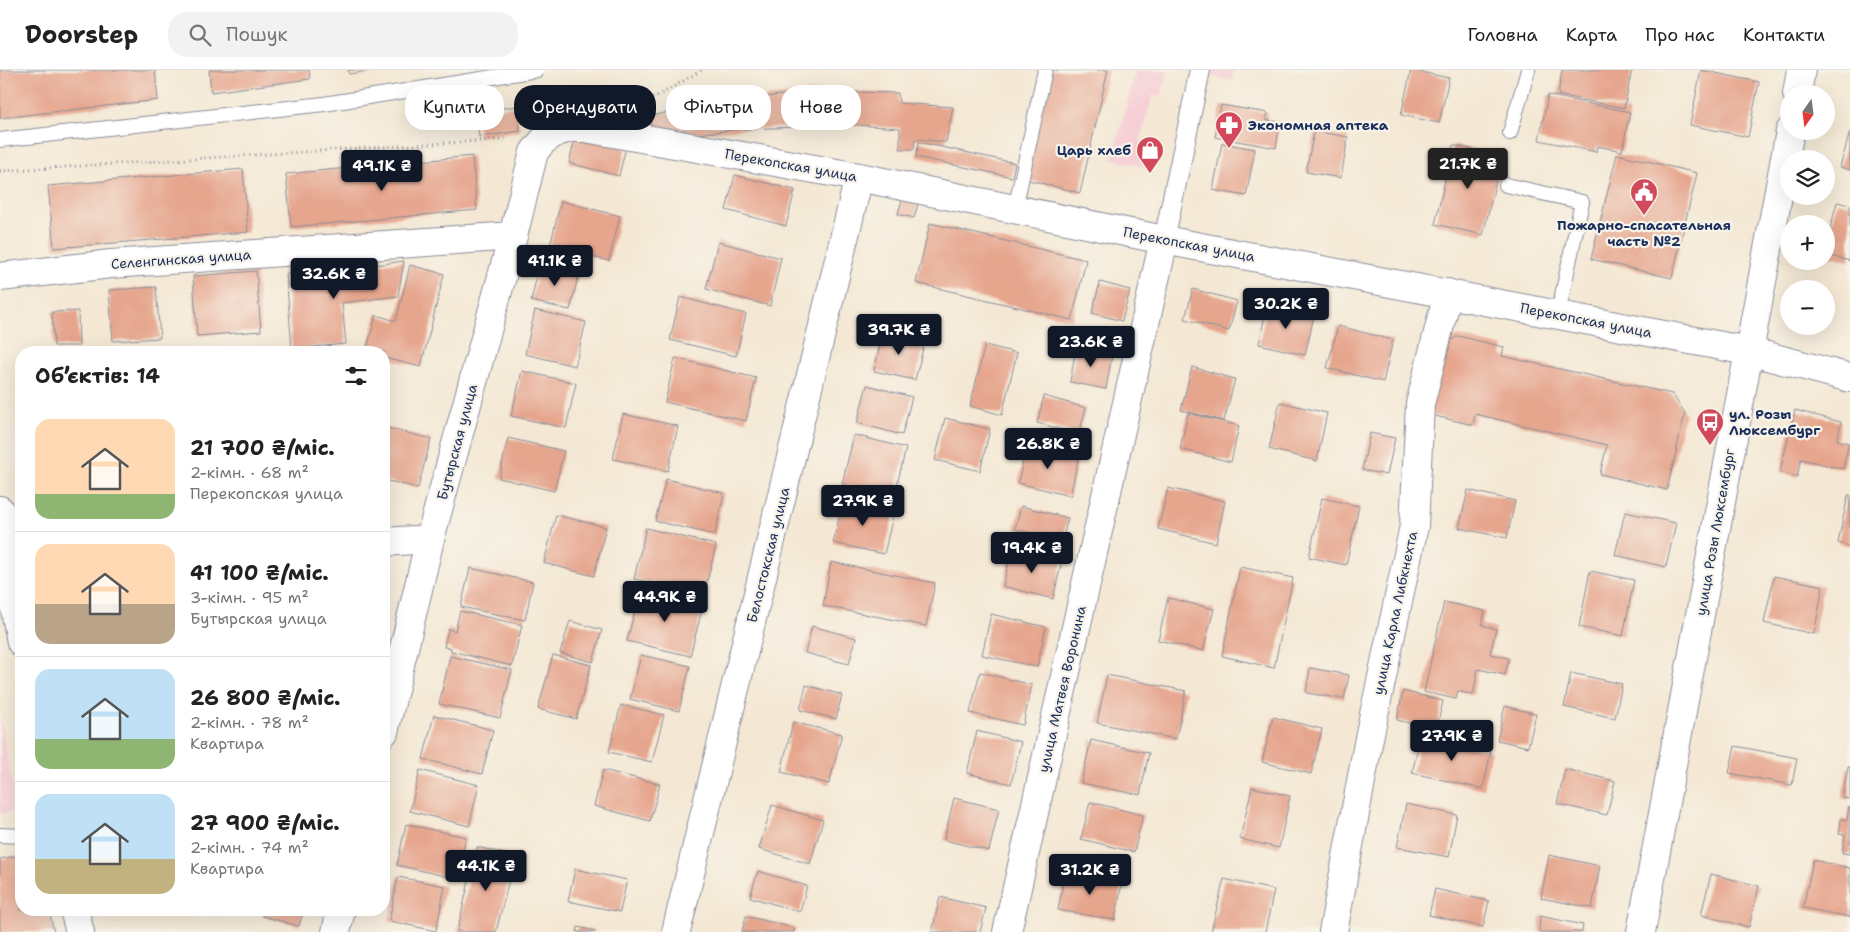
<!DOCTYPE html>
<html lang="uk">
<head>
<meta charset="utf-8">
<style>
	:root { --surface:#fff; --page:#f2f2f2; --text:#222; --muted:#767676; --line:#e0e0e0; --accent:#111827 }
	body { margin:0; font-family:"Shantell Sans",sans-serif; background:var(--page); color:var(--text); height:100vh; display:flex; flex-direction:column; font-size:19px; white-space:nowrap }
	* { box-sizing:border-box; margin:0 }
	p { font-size:16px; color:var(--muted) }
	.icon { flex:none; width:28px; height:28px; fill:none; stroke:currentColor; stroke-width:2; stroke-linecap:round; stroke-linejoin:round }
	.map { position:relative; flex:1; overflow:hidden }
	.details { position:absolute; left:15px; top:276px; width:375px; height:570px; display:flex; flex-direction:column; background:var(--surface); border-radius:20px; box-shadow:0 5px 20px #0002 }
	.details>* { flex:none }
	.hud { position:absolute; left:405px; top:15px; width:475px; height:45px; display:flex; gap:10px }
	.needle { width:32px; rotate:194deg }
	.controls { position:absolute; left:1780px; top:15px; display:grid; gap:10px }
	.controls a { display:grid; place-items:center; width:55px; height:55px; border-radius:50%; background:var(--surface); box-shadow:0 5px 20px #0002; font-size:25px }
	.price { position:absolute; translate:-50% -42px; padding:0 11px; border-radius:5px; background:var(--accent); color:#fff; font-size:16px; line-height:32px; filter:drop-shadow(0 1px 2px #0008) }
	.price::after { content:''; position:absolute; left:50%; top:30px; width:15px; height:11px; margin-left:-8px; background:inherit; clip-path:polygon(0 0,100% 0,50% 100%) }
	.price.on { background:#222; color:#fff }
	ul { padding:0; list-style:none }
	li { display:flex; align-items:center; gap:15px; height:125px; padding:0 20px }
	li+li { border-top:1px solid var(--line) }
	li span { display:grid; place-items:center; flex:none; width:140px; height:100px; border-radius:15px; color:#555 }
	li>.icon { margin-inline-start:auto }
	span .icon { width:60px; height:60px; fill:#fffc; stroke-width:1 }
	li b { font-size:21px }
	h2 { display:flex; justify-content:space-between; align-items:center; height:60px; padding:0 20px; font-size:21px }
	.pill { padding:0 18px; border-radius:20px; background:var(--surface); box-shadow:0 5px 20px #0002; font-size:18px; line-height:45px }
	.pill.on { background:var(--accent); color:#fff }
	header { display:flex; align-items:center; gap:30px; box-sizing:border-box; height:70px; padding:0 25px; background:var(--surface); border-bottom:1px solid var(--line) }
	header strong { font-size:24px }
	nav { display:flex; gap:28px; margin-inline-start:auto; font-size:18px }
	.search { width:350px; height:45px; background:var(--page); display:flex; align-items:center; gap:12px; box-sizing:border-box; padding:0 18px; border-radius:20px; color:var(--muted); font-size:19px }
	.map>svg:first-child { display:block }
	.built { fill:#f6cfd6 }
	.building { fill:#e6a58d }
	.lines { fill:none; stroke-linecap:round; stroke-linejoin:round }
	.service-casing { stroke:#888c99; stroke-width:16 }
	.pedestrian-casing { stroke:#888c99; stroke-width:22 }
	.minor-casing { stroke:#888c99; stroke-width:30 }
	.path { stroke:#888c99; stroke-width:3; stroke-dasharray:1 4; stroke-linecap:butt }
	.service { stroke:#fff; stroke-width:14 }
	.pedestrian { stroke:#fff; stroke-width:20 }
	.minor { stroke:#fff; stroke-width:28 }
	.labels { text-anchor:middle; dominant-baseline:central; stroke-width:4.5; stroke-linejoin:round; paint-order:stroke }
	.poi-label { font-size:14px; font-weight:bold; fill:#1b2f5e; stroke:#f7f3e8; text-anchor:start }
	.street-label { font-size:14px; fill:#1b2f5e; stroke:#f7f3e8 }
</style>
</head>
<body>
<header>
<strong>Doorstep</strong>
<div class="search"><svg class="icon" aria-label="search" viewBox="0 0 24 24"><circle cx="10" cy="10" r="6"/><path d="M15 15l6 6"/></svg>Пошук</div>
<nav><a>Головна</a><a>Карта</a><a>Про нас</a><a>Контакти</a></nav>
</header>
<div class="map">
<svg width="1850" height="862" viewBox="0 0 1850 862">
	<rect width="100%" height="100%" fill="#f7f3e8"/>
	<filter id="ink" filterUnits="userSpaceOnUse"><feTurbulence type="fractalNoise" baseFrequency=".02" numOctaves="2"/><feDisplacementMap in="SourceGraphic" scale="10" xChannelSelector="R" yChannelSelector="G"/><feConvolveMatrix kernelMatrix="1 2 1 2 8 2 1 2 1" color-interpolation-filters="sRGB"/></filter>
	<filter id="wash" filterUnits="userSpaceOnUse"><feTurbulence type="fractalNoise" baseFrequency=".0096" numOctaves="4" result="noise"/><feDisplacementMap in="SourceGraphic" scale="20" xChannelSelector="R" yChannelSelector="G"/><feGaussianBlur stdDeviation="1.12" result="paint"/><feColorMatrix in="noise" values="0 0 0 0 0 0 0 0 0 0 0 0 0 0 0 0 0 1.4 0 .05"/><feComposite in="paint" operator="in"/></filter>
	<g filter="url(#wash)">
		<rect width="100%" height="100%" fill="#f4e8d4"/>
		<path class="built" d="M 1136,0 L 1169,0 L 1161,27 L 1153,25 L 1140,71 L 1150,74 L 1145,97 L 1112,89 Z
			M 1207,0 L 1234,0 L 1232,11 L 1206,5 Z
			M 0,648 L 17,741 L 0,744 Z"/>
		<g id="blocks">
			<path class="building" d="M 0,0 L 155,0 L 158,30 L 0,48 Z
				M 209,0 L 309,0 L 310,9 L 211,22 Z
				M 348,0 L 370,0 L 370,1 L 349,4 Z
				M 1049,0 L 1108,0 L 1080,123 L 1025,109 Z
				M 1411,0 L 1449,8 L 1439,53 L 1401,45 Z
				M 1562,0 L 1632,0 L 1624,38 L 1558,25 Z
				M 1701,0 L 1759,12 L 1748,67 L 1690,55 Z
				M 813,21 L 898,23 L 899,33 L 953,37 L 946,72 L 915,69 L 914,79 L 900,79 L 900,58 L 857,55 L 743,59 L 686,65 L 685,60 L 652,63 L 650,46 L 716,33 Z
				M 1548,25 L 1630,42 L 1622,81 L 1597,76 L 1596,82 L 1539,70 Z
				M 1221,35 L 1268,43 L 1266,50 L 1280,52 L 1276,78 L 1215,67 Z
				M 517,36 L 520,61 L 479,67 L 476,42 Z
				M 1314,61 L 1348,67 L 1341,108 L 1306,102 Z
				M 1850,62 L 1850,100 L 1840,97 Z
				M 576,65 L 626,77 L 619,106 L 569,93 Z
				M 919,72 L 1015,93 L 1012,107 L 916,87 Z
				M 1222,73 L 1255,79 L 1246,126 L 1213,120 Z
				M 1453,75 L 1502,86 L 1483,165 L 1435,154 Z
				M 1617,84 L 1697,103 L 1672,208 L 1591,189 Z
				M 472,86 L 477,140 L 291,157 L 286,104 Z
				M 243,99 L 248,162 L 54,178 L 48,116 Z
				M 735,105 L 795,120 L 786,156 L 726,140 Z
				M 905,119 L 921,123 L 914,148 L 898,144 Z
				M 561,131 L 620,146 L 609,191 L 550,176 Z
				M 1837,132 L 1850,135 L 1850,191 L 1826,185 L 1826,175 Z
				M 930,153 L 1086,190 L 1072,250 L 916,213 Z
				M 718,172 L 781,188 L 770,236 L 706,219 Z
				M 404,191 L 398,226 L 342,233 L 346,274 L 292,279 L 286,204 L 340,200 Z
				M 540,193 L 579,203 L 570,240 L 531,231 Z
				M 410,195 L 444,204 L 421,297 L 384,288 L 384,282 L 366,282 L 376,245 L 396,251 Z
				M 256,201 L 261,261 L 197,266 L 193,206 Z
				M 1100,212 L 1130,220 L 1122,251 L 1092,243 Z
				M 156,217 L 160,268 L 113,271 L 109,220 Z
				M 1193,219 L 1237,231 L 1229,261 L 1185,249 Z
				M 680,227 L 746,244 L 736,286 L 670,270 Z
				M 1267,236 L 1314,246 L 1305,285 L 1259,274 Z
				M 535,240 L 586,252 L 575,296 L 525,284 Z
				M 78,241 L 79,276 L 54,276 L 52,242 Z
				M 1338,256 L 1393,270 L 1383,312 L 1327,298 Z
				M 883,262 L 925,271 L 915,310 L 874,301 Z
				M 1458,266 L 1504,277 L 1502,286 L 1672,324 L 1685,343 L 1667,420 L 1600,404 L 1607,375 L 1475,344 L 1473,355 L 1427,344 L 1443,275 Z
				M 985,275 L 1017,283 L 1002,345 L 970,336 Z
				M 1076,278 L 1112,285 L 1106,319 L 1070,312 Z
				M 675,288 L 756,308 L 746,351 L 665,332 Z
				M 1192,297 L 1235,309 L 1224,351 L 1181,340 Z
				M 522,301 L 576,313 L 566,358 L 511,346 Z
				M 867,315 L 912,327 L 902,365 L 857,353 Z
				M 1044,326 L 1086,338 L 1079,364 L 1037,353 Z
				M 1280,332 L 1327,343 L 1317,391 L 1269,379 Z
				M 1795,340 L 1841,352 L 1837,370 L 1849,373 L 1843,399 L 1801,389 L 1797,407 L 1780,402 Z
				M 1188,343 L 1239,356 L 1231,392 L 1180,379 Z
				M 623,344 L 678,356 L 668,401 L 613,389 Z
				M 945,348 L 990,359 L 980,401 L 935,390 Z
				M 384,357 L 431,369 L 418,418 L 384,410 Z
				M 1370,363 L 1395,368 L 1387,405 L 1362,400 Z
				M 854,365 L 906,378 L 894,427 L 842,414 Z
				M 508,368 L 564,381 L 554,421 L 499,408 Z
				M 1027,373 L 1079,386 L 1070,426 L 1018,413 Z
				M 666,409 L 724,423 L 715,465 L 655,451 Z
				M 1168,418 L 1225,431 L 1216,473 L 1158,459 Z
				M 1468,420 L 1515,431 L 1507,468 L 1459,458 Z
				M 1848,425 L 1850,425 L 1850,476 L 1838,473 Z
				M 1322,428 L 1359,436 L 1346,495 L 1309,487 Z
				M 843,430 L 894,442 L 884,484 L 833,473 Z
				M 1021,436 L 1068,448 L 1062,471 L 1015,459 Z
				M 1625,442 L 1676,453 L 1666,497 L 1615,485 Z
				M 556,445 L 606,457 L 594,506 L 544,493 Z
				M 646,458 L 716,475 L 704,524 L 634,509 Z
				M 1012,478 L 1062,491 L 1053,529 L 1003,516 Z
				M 831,492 L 935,513 L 926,556 L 823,536 Z
				M 1240,497 L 1293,508 L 1274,598 L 1222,586 Z
				M 470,498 L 533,512 L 525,550 L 461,537 Z
				M 1590,501 L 1634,510 L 1623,566 L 1579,557 Z
				M 1774,506 L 1823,516 L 1814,564 L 1764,553 Z
				M 640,520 L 703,536 L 690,586 L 627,571 Z
				M 1168,528 L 1214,539 L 1203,581 L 1158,570 Z
				M 1444,532 L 1485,541 L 1482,555 L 1496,559 L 1490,584 L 1509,588 L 1505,605 L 1478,599 L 1473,625 L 1458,621 L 1456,629 L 1424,622 Z
				M 460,541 L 522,555 L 512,596 L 451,581 L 451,578 L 444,577 L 448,559 L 455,561 Z
				M 991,544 L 1046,557 L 1037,597 L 982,585 Z
				M 570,551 L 602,560 L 593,592 L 560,583 Z
				M 812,556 L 856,568 L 849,594 L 805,583 Z
				M 553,585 L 591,595 L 576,649 L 538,639 Z
				M 641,585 L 690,596 L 679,641 L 630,629 Z
				M 450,586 L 512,600 L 500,648 L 439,634 Z
				M 1310,598 L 1349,605 L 1344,629 L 1306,623 Z
				M 980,602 L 1032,615 L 1023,655 L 970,643 Z
				M 1571,603 L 1622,614 L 1615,648 L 1564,637 Z
				M 1107,605 L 1186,621 L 1176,669 L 1097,653 Z
				M 806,615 L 842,625 L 836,649 L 800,640 Z
				M 1403,621 L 1443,631 L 1436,660 L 1397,650 Z
				M 621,635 L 664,645 L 652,692 L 609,682 Z
				M 1505,636 L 1536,644 L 1528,677 L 1497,670 Z
				M 434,645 L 493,660 L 482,704 L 423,689 Z
				M 1273,647 L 1322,659 L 1311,704 L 1262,692 Z
				M 793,652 L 842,664 L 829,714 L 781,702 Z
				M 977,661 L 1021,672 L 1011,714 L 967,703 Z
				M 1421,665 L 1491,681 L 1483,719 L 1412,703 Z
				M 1091,670 L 1149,683 L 1140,725 L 1081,713 Z
				M 1735,676 L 1797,688 L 1792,715 L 1729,703 Z
				M 1848,697 L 1850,697 L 1850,729 L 1842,728 Z
				M 1565,699 L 1615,711 L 1607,745 L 1557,734 Z
				M 420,700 L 479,715 L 469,756 L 410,741 Z
				M 603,700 L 660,714 L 650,751 L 594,736 Z
				M 1252,717 L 1290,726 L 1279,778 L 1240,769 Z
				M 954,728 L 999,739 L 989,781 L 944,770 Z
				M 1090,732 L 1143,745 L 1134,782 L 1081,769 Z
				M 1406,734 L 1457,745 L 1449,787 L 1397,777 Z
				M 772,735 L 823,750 L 810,794 L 759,779 Z
				M 1849,736 L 1850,737 L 1850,784 L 1842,783 L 1845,765 L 1839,764 L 1841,749 L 1847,750 Z
				M 406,754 L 466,767 L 457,809 L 397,795 Z
				M 477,777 L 515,786 L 496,862 L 457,862 Z
				M 21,785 L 21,840 L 49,840 L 54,862 L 0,862 L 0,789 Z
				M 1549,785 L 1600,796 L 1592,838 L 1541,828 Z
				M 1813,790 L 1850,798 L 1850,847 L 1803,838 Z
				M 575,799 L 627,810 L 620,842 L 568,831 Z
				M 758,801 L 807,816 L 800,842 L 750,827 Z
				M 1065,803 L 1122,813 L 1115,850 L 1058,840 Z
				M 1711,804 L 1759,816 L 1749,857 L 1701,845 Z
				M 398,807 L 445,816 L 436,861 L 389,851 Z
				M 1224,809 L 1274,820 L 1265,862 L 1211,862 Z
				M 1435,819 L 1489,831 L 1483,857 L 1429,845 Z
				M 940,827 L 986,838 L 980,862 L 932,862 Z
				M 264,840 L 304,840 L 299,856 L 262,846 Z
				M 746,846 L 795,858 L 794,862 L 742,862 Z
				M 1540,846 L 1583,855 L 1582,862 L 1539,862 Z
				M 578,857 L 595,861 L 595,862 L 577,862 Z"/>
		</g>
	</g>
	<g filter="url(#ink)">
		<use href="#blocks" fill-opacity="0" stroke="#888c99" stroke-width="1"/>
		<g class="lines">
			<g class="service-casing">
				<path id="service" d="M 1510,63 L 1528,0
					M 0,70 L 324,34 L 537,0
					M 1506,115 L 1582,132 L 1558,244
					M 1015,139 L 1045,0
					M 0,765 L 21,766"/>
			</g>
			<g class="pedestrian-casing">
				<path id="pedestrian" d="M 1164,170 L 1200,0"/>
			</g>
			<g class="minor-casing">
				<path id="minor" d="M 1797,24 L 1801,0
					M 0,207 L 111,194 L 513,166
					M 0,440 L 8,501 L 21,572
					M 384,472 L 430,469
					M 384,662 L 430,469 L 513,166 L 534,82 L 543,71 L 556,62 L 570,58 L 585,58 L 859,107 L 1164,170 L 1748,281 L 1850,308
					M 74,840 L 80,862
					M 336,862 L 341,840
					M 676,862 L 859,107
					M 1007,862 L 1164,170
					M 1333,862 L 1369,668 L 1414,456 L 1420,334 L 1448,223
					M 1641,862 L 1790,61"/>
			</g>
			<path class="path" d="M 634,36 L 661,24 L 702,0
				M 0,101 L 508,69"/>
			<use href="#service" class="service"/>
			<use href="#pedestrian" class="pedestrian"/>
			<use href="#minor" class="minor"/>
		</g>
	</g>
	<defs>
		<g id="pharmacy-pin" transform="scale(1.4375)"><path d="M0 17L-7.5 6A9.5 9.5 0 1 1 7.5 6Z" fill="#d1495b" stroke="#f7f3e8"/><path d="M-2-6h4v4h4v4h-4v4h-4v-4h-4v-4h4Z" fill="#fff"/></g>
		<g id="shop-pin" transform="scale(1.4375)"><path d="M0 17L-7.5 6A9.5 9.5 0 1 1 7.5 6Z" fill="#d1495b" stroke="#f7f3e8"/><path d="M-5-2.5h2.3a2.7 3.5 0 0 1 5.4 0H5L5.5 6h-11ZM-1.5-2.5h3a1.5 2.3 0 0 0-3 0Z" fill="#fff"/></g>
		<g id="civic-pin" transform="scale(1.4375)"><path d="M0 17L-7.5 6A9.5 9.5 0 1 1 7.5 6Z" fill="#d1495b" stroke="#f7f3e8"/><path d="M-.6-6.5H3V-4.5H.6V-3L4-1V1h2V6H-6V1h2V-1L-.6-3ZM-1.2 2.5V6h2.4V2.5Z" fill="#fff"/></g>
		<g id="bus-pin" transform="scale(1.4375)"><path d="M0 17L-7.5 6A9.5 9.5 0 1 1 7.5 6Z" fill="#d1495b" stroke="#f7f3e8"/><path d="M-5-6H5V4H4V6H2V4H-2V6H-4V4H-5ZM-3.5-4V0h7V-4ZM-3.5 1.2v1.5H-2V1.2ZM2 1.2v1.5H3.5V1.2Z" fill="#fff"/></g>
	</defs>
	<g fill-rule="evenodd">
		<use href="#pharmacy-pin" x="1229" y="55"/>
		<use href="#shop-pin" x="1150" y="80"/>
		<use href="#civic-pin" x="1644" y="122"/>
		<use href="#bus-pin" x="1710" y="352"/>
	</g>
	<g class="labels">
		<g class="poi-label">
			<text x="1248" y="55">Экономная аптека</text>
			<text x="1131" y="80" text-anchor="end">Царь хлеб</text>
			<text x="1644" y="155" text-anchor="middle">Пожарно-спасательная<tspan x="1644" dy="16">часть №2</tspan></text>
			<text x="1729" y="344">ул. Розы<tspan x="1729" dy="16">Люксембург</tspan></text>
		</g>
		<g class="street-label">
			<text transform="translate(791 95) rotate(10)">Перекопская улица</text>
			<text transform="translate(1189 174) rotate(11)">Перекопская улица</text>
			<text transform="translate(181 189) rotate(-4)">Селенгинская улица</text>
			<text transform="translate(1586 250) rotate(11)">Перекопская улица</text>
			<text transform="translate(457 372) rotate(-75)">Бутырская улица</text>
			<text transform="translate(1715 462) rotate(-80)">улица Розы Люксембург</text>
			<text transform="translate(768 485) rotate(-76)">Белостокская улица</text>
			<text transform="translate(1395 543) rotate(-78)">улица Карла Либкнехта</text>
			<text transform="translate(1062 619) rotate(-77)">улица Матвея Воронина</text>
		</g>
	</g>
</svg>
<div class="controls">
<a><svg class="needle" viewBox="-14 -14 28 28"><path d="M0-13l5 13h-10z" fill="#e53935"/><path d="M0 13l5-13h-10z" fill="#767676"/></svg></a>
<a><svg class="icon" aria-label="layers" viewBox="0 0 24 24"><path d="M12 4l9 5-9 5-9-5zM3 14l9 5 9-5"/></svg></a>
<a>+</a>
<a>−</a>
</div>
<b class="price on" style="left:1468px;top:120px">21.7K ₴</b>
<b class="price" style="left:382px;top:122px">49.1K ₴</b>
<b class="price" style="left:555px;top:217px">41.1K ₴</b>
<b class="price" style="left:334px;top:230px">32.6K ₴</b>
<b class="price" style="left:1286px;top:260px">30.2K ₴</b>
<b class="price" style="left:899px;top:286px">39.7K ₴</b>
<b class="price" style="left:1091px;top:298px">23.6K ₴</b>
<b class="price" style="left:1048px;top:400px">26.8K ₴</b>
<b class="price" style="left:863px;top:457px">27.9K ₴</b>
<b class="price" style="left:1032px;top:504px">19.4K ₴</b>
<b class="price" style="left:665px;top:553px">44.9K ₴</b>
<b class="price" style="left:1452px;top:692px">27.9K ₴</b>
<b class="price" style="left:486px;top:822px">44.1K ₴</b>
<b class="price" style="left:1090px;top:826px">31.2K ₴</b>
<div class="hud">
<a class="pill">Купити</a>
<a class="pill on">Орендувати</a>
<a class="pill">Фільтри</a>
<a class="pill">Нове</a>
</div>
<section class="details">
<h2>Об’єктів: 14<svg class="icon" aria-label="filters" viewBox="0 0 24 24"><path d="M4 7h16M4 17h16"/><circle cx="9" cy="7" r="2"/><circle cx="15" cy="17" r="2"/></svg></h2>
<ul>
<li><span style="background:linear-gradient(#ffd9b3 75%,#8fb573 0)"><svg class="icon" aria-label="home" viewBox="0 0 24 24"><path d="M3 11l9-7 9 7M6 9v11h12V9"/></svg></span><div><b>21 700 ₴/міс.</b><p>2-кімн. · 68 m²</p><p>Перекопская улица</p></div></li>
<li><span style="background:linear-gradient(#ffd9b3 60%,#b9a48a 0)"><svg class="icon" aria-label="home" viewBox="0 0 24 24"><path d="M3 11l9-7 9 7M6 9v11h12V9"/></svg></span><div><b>41 100 ₴/міс.</b><p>3-кімн. · 95 m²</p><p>Бутырская улица</p></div></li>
<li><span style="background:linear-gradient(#bfe0f5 70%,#8fb573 0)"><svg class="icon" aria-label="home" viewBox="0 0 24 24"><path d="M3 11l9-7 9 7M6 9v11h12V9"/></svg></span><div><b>26 800 ₴/міс.</b><p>2-кімн. · 78 m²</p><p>Квартира</p></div></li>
<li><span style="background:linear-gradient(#bfe0f5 65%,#c2b280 0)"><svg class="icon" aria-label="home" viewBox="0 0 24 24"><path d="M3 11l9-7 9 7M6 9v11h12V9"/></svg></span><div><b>27 900 ₴/міс.</b><p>2-кімн. · 74 m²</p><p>Квартира</p></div></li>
</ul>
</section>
</div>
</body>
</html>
